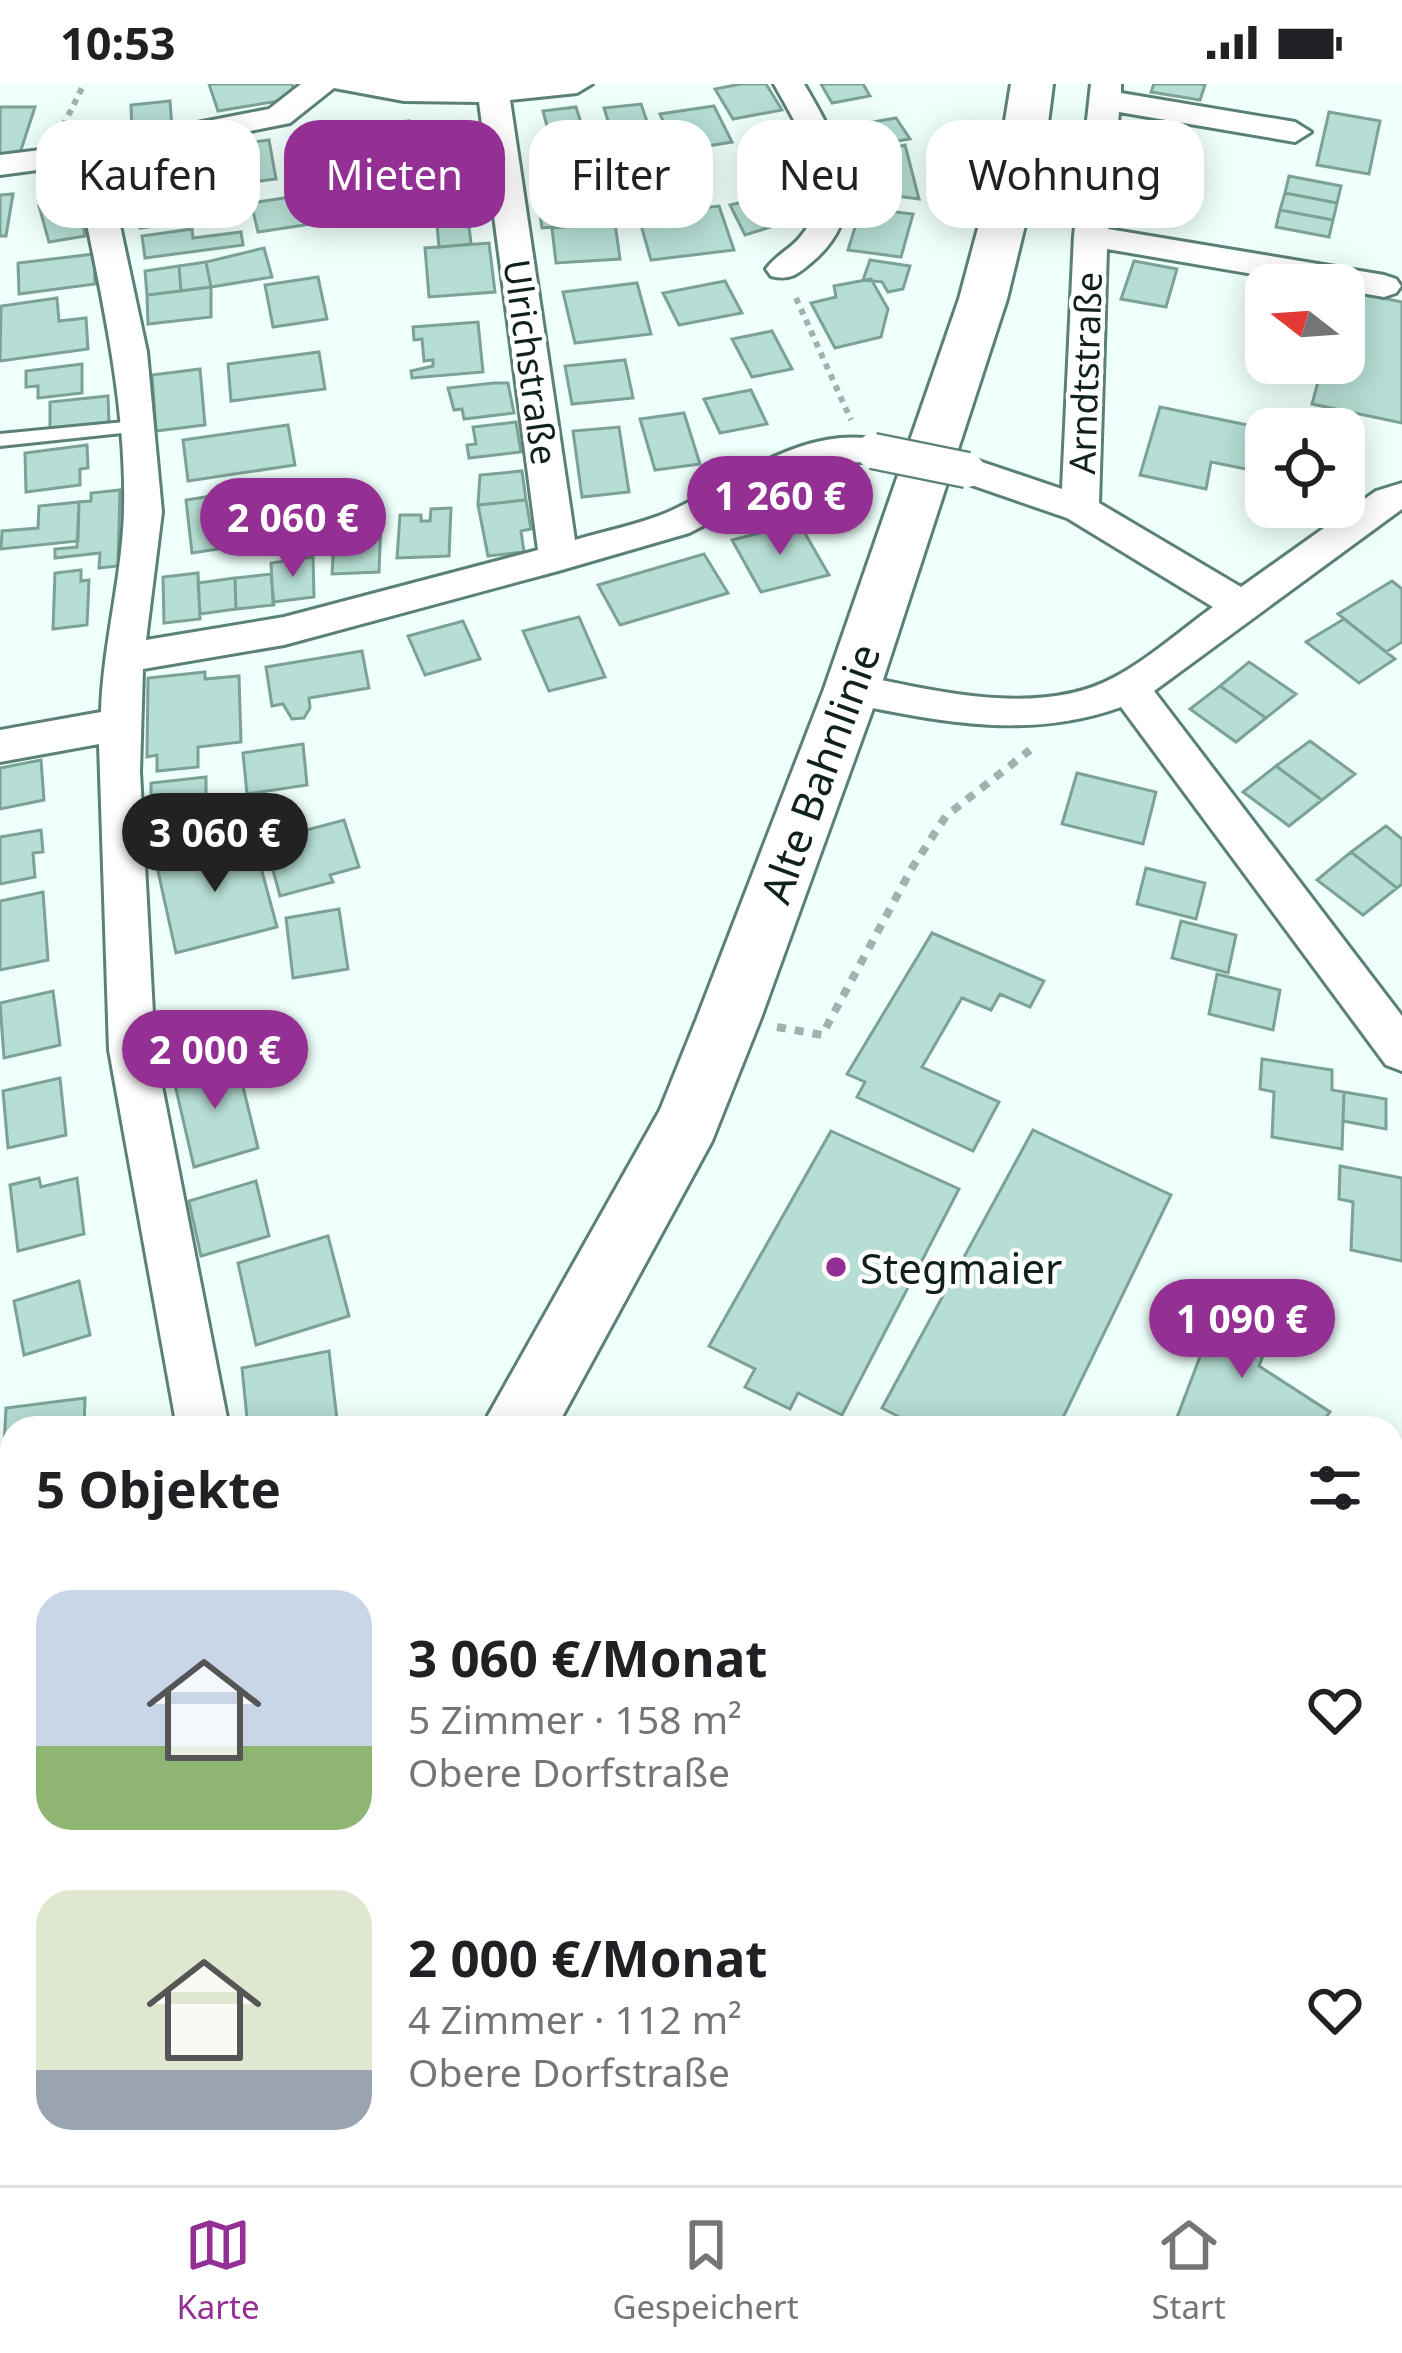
<!DOCTYPE html>
<html lang="de">
<head>
<meta charset="utf-8">
<style>
	:root { --surface:#fff; --page:#f6f6f6; --text:#202124; --muted:#757577; --line:#e0e0e0; --accent:#942f94 }
	body { margin:0; font-family:"Noto Sans",sans-serif; background:var(--page); color:var(--text); height:100vh; display:flex; flex-direction:column; font-size:45px; white-space:nowrap }
	* { box-sizing:border-box; margin:0 }
	p { font-size:39px; color:var(--muted) }
	.icon { flex:none; width:66px; height:66px; fill:none; stroke:currentColor; stroke-width:2; stroke-linecap:round; stroke-linejoin:round }
	.map { position:relative; flex:1; overflow:hidden }
	.side { position:absolute; left:0px; top:1332px; width:1404px; height:771px; display:flex; flex-direction:column; background:var(--surface); border-radius:36px 36px 0 0; box-shadow:0 6px 30px #0003 }
	.side>* { flex:none }
	.top-card { position:absolute; left:36px; top:36px; width:1332px; height:108px; display:flex; gap:24px }
	.needle { width:78px; rotate:287deg }
	.tools { position:absolute; left:1245px; top:180px; display:grid; gap:24px }
	.tools a { display:grid; place-items:center; width:120px; height:120px; border-radius:24px; background:var(--surface); box-shadow:0 6px 30px #0003; font-size:60px }
	.price { position:absolute; translate:-50% -102px; padding:0 27px; border-radius:42px; background:var(--accent); color:#fff; font-size:39px; line-height:78px; filter:drop-shadow(0 3px 6px #0008) }
	.price::after { content:''; position:absolute; left:50%; top:72px; width:36px; height:27px; margin-left:-18px; background:inherit; clip-path:polygon(0 0,100% 0,50% 100%) }
	.price.current { background:#222; color:#fff }
	ul { padding:0; list-style:none }
	li { display:flex; align-items:center; gap:36px; height:300px; padding:0 36px }
	li span { display:grid; place-items:center; flex:none; width:336px; height:240px; border-radius:36px; color:#555 }
	li>.icon { margin-inline-start:auto }
	span .icon { width:144px; height:144px; fill:#fffc; stroke-width:1 }
	li b { font-size:51px }
	h2 { display:flex; justify-content:space-between; align-items:center; height:144px; padding:0 36px; font-size:51px }
	.chip { padding:0 42px; border-radius:36px; background:var(--surface); box-shadow:0 6px 30px #0003; font-size:42px; line-height:108px }
	.chip.current { background:var(--accent); color:#fff }
	.status { display:flex; justify-content:space-between; align-items:center; height:84px; padding:0 60px; background:var(--surface); direction:ltr }
	.status svg { height:33px; fill:currentColor }
	.dock { display:flex; justify-content:space-around; align-items:center; height:168px; border-top:3px solid var(--line); background:var(--surface); font-size:33px; color:var(--muted) }
	.dock a { display:grid; justify-items:center; gap:6px }
	.dock .current { color:var(--accent) }
	.map>svg:first-child { display:block }
	.building { fill:#b6ded4; stroke:#7ca298; stroke-width:3 }
	.lines { fill:none; stroke-linecap:round; stroke-linejoin:round }
	.lane-casing { stroke:#5b8077; stroke-width:6 }
	.street-casing { stroke:#5b8077; stroke-width:6 }
	.secondary-casing { stroke:#5b8077; stroke-width:6 }
	.path-far1 { stroke:#a1b1ad; stroke-width:6; stroke-dasharray:6 6; stroke-linecap:butt }
	.path { stroke:#a1b1ad; stroke-width:8; stroke-dasharray:9 9; stroke-linecap:butt }
	.lane { fill:#fff; fill-rule:evenodd }
	.street { fill:#fff; fill-rule:evenodd }
	.secondary { fill:#fff; fill-rule:evenodd }
	.street-bridge-casing { stroke:#5b8077; stroke-width:39; stroke-linecap:butt }
	.street-bridge { stroke:#fff; stroke-width:34 }
	.poi-dot { fill:#942f94; stroke:#fff; stroke-width:4.5 }
	.labels { text-anchor:middle; dominant-baseline:central; stroke-width:9; stroke-linejoin:round; paint-order:stroke }
	.far-street-label { font-size:36px; fill:#10201c; stroke:#fff }
	.street-label { font-size:42px; fill:#10201c; stroke:#fff }
	.poi-label { font-size:42px; fill:#10201c; stroke:#fff; text-anchor:start }
</style>
</head>
<body>
<div class="status"><b>10:53</b><svg viewBox="0 0 49 12"><path d="M0 12V9h3v3zM5 12V6h3v6zM10 12V3h3v9zM15 12V0h3v12zM26 1h20v11H26zM47 4h2v5h-2z"/></svg></div>
<div class="map">
<svg width="1402" height="2101" viewBox="0 0 1402 2101">
	<rect width="100%" height="100%" fill="#effffb"/>
	<path class="building" d="M 209,0 L 292,0 L 297,14 L 218,27 Z
		M 741,0 L 766,0 L 782,26 L 733,35 L 715,5 Z
		M 821,0 L 863,0 L 870,12 L 832,19 Z
		M 1154,0 L 1200,0 L 1205,1 L 1200,16 L 1151,8 Z
		M 170,17 L 172,44 L 132,49 L 131,21 Z
		M 641,20 L 652,52 L 614,56 L 604,24 Z
		M 714,22 L 732,58 L 676,67 L 660,30 Z
		M 0,23 L 35,23 L 20,69 L 0,70 Z
		M 576,23 L 588,61 L 553,65 L 543,27 Z
		M 1329,28 L 1380,37 L 1369,90 L 1317,81 Z
		M 896,34 L 910,55 L 879,60 L 867,39 Z
		M 409,37 L 417,71 L 331,81 L 325,47 Z
		M 269,56 L 276,95 L 213,103 L 207,64 Z
		M 485,61 L 487,102 L 435,105 L 429,92 L 434,62 Z
		M 905,61 L 919,115 L 865,108 L 861,72 Z
		M 182,70 L 187,113 L 137,120 L 132,80 Z
		M 798,89 L 810,112 L 798,129 L 787,138 L 745,151 L 730,121 L 759,114 L 753,97 Z
		M 611,90 L 615,107 L 580,110 L 576,93 Z
		M 404,91 L 417,126 L 344,138 L 333,103 Z
		M 1289,92 L 1341,102 L 1337,119 L 1285,109 Z
		M 77,105 L 85,152 L 49,158 L 39,122 L 43,121 L 41,110 Z
		M 324,108 L 331,137 L 258,148 L 251,119 Z
		M 562,108 L 563,115 L 587,113 L 592,140 L 542,144 L 537,110 Z
		M 1285,109 L 1337,119 L 1333,136 L 1280,126 Z
		M 13,110 L 6,152 L 0,152 L 0,111 Z
		M 187,113 L 196,114 L 193,137 L 140,144 L 137,120 Z
		M 466,116 L 471,160 L 439,163 L 435,118 Z
		M 719,122 L 734,166 L 651,176 L 638,131 Z
		M 861,124 L 913,130 L 901,173 L 848,166 Z
		M 1280,126 L 1333,136 L 1329,153 L 1276,143 Z
		M 615,139 L 620,175 L 556,179 L 552,144 Z
		M 192,145 L 193,154 L 241,148 L 243,161 L 145,174 L 142,152 Z
		M 489,159 L 495,208 L 429,213 L 425,164 Z
		M 264,164 L 272,193 L 211,203 L 206,178 Z
		M 94,170 L 95,200 L 19,210 L 18,179 Z
		M 870,176 L 910,182 L 903,205 L 888,208 L 882,198 L 863,196 Z
		M 1134,177 L 1177,185 L 1166,223 L 1121,215 Z
		M 206,178 L 211,203 L 181,207 L 179,182 Z
		M 179,182 L 181,207 L 147,211 L 145,187 Z
		M 318,193 L 327,235 L 273,243 L 265,201 Z
		M 871,195 L 888,225 L 881,253 L 835,264 L 811,219 L 836,213 L 834,202 Z
		M 725,197 L 742,229 L 679,241 L 663,209 Z
		M 637,199 L 651,250 L 575,259 L 563,208 Z
		M 211,203 L 211,233 L 148,240 L 147,211 Z
		M 1344,206 L 1402,218 L 1402,339 L 1312,320 L 1323,279 L 1344,279 Z
		M 57,214 L 59,237 L 86,234 L 88,265 L 0,277 L 1,222 Z
		M 478,238 L 483,288 L 412,294 L 411,287 L 433,282 L 433,276 L 424,277 L 422,255 L 414,256 L 413,243 Z
		M 772,247 L 792,285 L 752,293 L 732,255 Z
		M 319,268 L 325,305 L 231,317 L 228,280 Z
		M 625,276 L 633,314 L 572,320 L 565,282 Z
		M 82,280 L 82,309 L 38,314 L 38,302 L 26,303 L 26,287 Z
		M 200,285 L 205,341 L 156,347 L 152,291 Z
		M 494,299 L 508,299 L 514,329 L 464,335 L 462,325 L 454,326 L 448,304 Z
		M 751,306 L 767,340 L 720,349 L 704,315 Z
		M 108,312 L 109,340 L 50,347 L 50,318 Z
		M 1160,323 L 1267,345 L 1266,389 L 1211,378 L 1206,405 L 1140,391 Z
		M 684,329 L 700,380 L 655,386 L 640,335 Z
		M 516,338 L 521,368 L 469,374 L 467,361 L 476,360 L 473,343 Z
		M 288,341 L 295,381 L 188,397 L 183,356 Z
		M 619,343 L 629,408 L 582,413 L 573,347 Z
		M 87,361 L 88,384 L 80,385 L 80,401 L 26,408 L 25,369 Z
		M 522,387 L 526,416 L 478,421 L 480,391 Z
		M 312,399 L 317,451 L 285,456 L 278,404 Z
		M 278,404 L 285,456 L 255,460 L 249,407 Z
		M 120,406 L 118,482 L 99,484 L 100,469 L 55,474 L 55,465 L 77,463 L 79,418 L 91,417 L 91,409 Z
		M 249,407 L 255,460 L 224,464 L 218,411 Z
		M 218,411 L 224,464 L 192,469 L 186,416 Z
		M 526,416 L 531,445 L 521,447 L 524,468 L 488,472 L 478,421 Z
		M 79,418 L 78,457 L 1,465 L 2,447 L 38,444 L 39,422 Z
		M 451,424 L 449,472 L 397,474 L 400,431 L 421,431 L 421,437 L 430,437 L 431,425 Z
		M 381,437 L 379,488 L 332,490 L 335,439 Z
		M 799,439 L 829,491 L 761,508 L 732,456 Z
		M 704,470 L 728,509 L 620,541 L 598,501 Z
		M 313,473 L 314,513 L 273,518 L 271,479 Z
		M 81,486 L 81,497 L 89,496 L 87,541 L 53,545 L 55,489 Z
		M 198,489 L 200,535 L 164,539 L 163,493 Z
		M 271,490 L 274,521 L 236,525 L 235,494 Z
		M 235,494 L 236,525 L 200,530 L 198,499 Z
		M 1392,497 L 1402,505 L 1402,558 L 1386,568 L 1338,530 Z
		M 579,533 L 605,593 L 549,607 L 523,547 Z
		M 1344,535 L 1386,568 L 1395,575 L 1359,599 L 1306,558 Z
		M 463,537 L 480,575 L 425,591 L 408,552 Z
		M 362,567 L 369,604 L 309,614 L 310,624 L 304,634 L 292,635 L 283,620 L 272,622 L 266,583 Z
		M 1249,578 L 1296,610 L 1266,634 L 1220,602 Z
		M 205,588 L 205,595 L 239,592 L 241,658 L 198,663 L 198,683 L 157,687 L 157,671 L 147,673 L 148,594 Z
		M 1220,602 L 1266,634 L 1236,658 L 1190,625 Z
		M 1310,657 L 1355,690 L 1322,716 L 1276,682 Z
		M 303,660 L 307,701 L 247,710 L 243,669 Z
		M 41,676 L 44,716 L 0,725 L 0,684 Z
		M 1276,682 L 1322,716 L 1289,742 L 1243,708 Z
		M 1077,689 L 1156,708 L 1143,760 L 1062,740 Z
		M 206,693 L 206,748 L 151,755 L 151,699 Z
		M 344,736 L 359,783 L 330,791 L 333,798 L 280,812 L 265,757 Z
		M 1386,742 L 1402,755 L 1402,800 L 1397,804 L 1351,768 Z
		M 41,746 L 43,768 L 33,769 L 35,793 L 0,800 L 0,753 Z
		M 253,754 L 277,843 L 176,869 L 156,778 Z
		M 1351,768 L 1397,804 L 1363,831 L 1317,796 Z
		M 1146,784 L 1205,799 L 1196,835 L 1137,820 Z
		M 43,808 L 48,876 L 0,886 L 0,817 Z
		M 339,825 L 348,885 L 293,894 L 286,834 Z
		M 1181,837 L 1236,851 L 1228,889 L 1172,874 Z
		M 932,849 L 1044,897 L 1030,923 L 1000,910 L 991,926 L 962,914 L 922,983 L 999,1018 L 973,1067 L 857,1013 L 865,998 L 847,990 Z
		M 1217,890 L 1280,906 L 1273,946 L 1209,930 Z
		M 53,907 L 60,961 L 4,974 L 0,919 Z
		M 236,974 L 258,1064 L 194,1083 L 173,992 Z
		M 1262,975 L 1332,986 L 1332,1006 L 1344,1008 L 1342,1065 L 1272,1053 L 1274,1008 L 1260,1005 Z
		M 60,994 L 66,1051 L 8,1064 L 3,1007 Z
		M 1344,1008 L 1386,1015 L 1386,1045 L 1343,1037 Z
		M 1033,1046 L 1171,1111 L 1058,1344 L 920,1344 L 882,1324 Z
		M 831,1047 L 959,1105 L 842,1331 L 798,1309 L 790,1325 L 745,1303 L 755,1285 L 709,1262 Z
		M 1340,1082 L 1402,1094 L 1402,1177 L 1351,1166 L 1353,1118 L 1339,1115 Z
		M 39,1094 L 41,1103 L 77,1094 L 84,1150 L 18,1167 L 10,1101 Z
		M 256,1097 L 269,1152 L 201,1172 L 189,1117 Z
		M 328,1152 L 349,1232 L 256,1261 L 238,1179 Z
		M 79,1197 L 90,1251 L 24,1271 L 14,1217 Z
		M 1223,1212 L 1275,1241 L 1259,1282 L 1330,1328 L 1318,1344 L 1173,1344 Z
		M 329,1267 L 338,1344 L 248,1344 L 242,1284 Z
		M 85,1314 L 84,1344 L 12,1344 L 12,1436 L 0,1438 L 6,1324 Z
		M 1392,1458 L 1402,1466 L 1402,1512 L 1392,1526 Z
		M 11,1485 L 12,1485 L 12,1583 L 0,1579 L 0,1506 Z
		M 1402,1670 L 1402,1815 L 1392,1821 L 1392,1675 Z
		M 1402,1881 L 1402,2019 L 1392,2001 L 1392,1886 Z
		M 196,2091 L 452,2091 L 462,2098 L 466,2091 L 508,2091 L 522,2101 L 190,2101 Z"/>
	<g class="lines">
		<g class="lane-casing">
			<path id="lane" d="M 135,337 L 141,339 L 141,347 L 0,362 L 0,350 Z"/>
		</g>
		<g class="street-casing">
			<path id="street" d="M 301,0 L 592,0 L 577,9 L 510,16 L 575,456 C 604,447 637,441 666,429 C 735,399 806,336 886,358 L 891,367 L 886,376 L 822,381 L 689,449 L 558,487 L 284,561 L 143,585 L 140,688 L 155,966 L 229,1344 L 177,1344 L 109,966 L 99,660 L 0,678 L 0,646 L 101,628 C 103,561 122,494 124,427 C 127,313 97,193 75,81 L 0,91 L 0,71 L 89,60 L 269,25 ZM 334,4 L 404,17 L 479,18 L 538,466 L 284,533 L 146,556 L 162,428 L 147,268 L 106,76 L 290,39 Z
				M 774,0 L 804,0 C 838,58 876,124 812,178 C 798,190 790,197 771,192 L 766,185 C 776,171 791,165 801,152 C 840,106 797,42 774,0 Z
				M 1091,0 L 1121,0 L 1121,9 L 1295,38 L 1311,48 L 1295,58 L 1119,28 L 1108,145 L 1384,191 L 1396,195 L 1401,202 L 1396,209 L 1384,213 L 1344,206 L 1344,201 L 1317,201 L 1107,165 L 1099,419 L 1241,503 L 1376,407 L 1402,399 L 1402,425 L 1154,607 L 1402,932 L 1402,987 L 1386,981 L 1121,623 C 1030,656 943,638 852,620 L 838,616 L 832,605 L 838,594 L 852,590 C 933,606 1038,635 1115,593 C 1150,574 1181,546 1213,523 L 1067,434 L 954,395 L 948,386 L 954,377 L 967,373 L 1062,405 L 1074,152 Z
				M 12,1709 L 12,1777 L 0,1782 L 0,1714 Z
				M 1289,2091 L 1355,2091 L 1360,2101 L 1293,2101 Z"/>
		</g>
		<g class="secondary-casing">
			<path id="secondary" d="M 1011,0 L 1053,0 L 1046,55 L 1007,215 L 880,605 L 761,934 L 712,1057 L 556,1344 L 481,1344 L 660,1026 L 697,934 L 824,605 L 959,215 L 1002,55 Z
				M 12,2066 L 12,2091 L 93,2091 L 88,2101 L 0,2101 Z"/>
		</g>
		<path class="path-far1" d="M 63,42 L 84,0
			M 796,214 L 851,336"/>
		<path class="path" d="M 777,943 L 822,951 L 912,784 L 946,732 L 1030,666"/>
		<use href="#lane" class="lane"/>
		<use href="#street" class="street"/>
		<use href="#secondary" class="secondary"/>
		<g class="street-bridge-casing">
			<path id="street-bridge" d="M 873,367 L 967,386"/>
		</g>
		<use href="#street-bridge" class="street-bridge"/>
	</g>
	<circle class="poi-dot" cx="836" cy="1183" r="12"/>
	<g class="labels">
		<g class="far-street-label">
			<text transform="translate(531 278) rotate(82)">Ulrichstraße</text>
			<text transform="translate(1085 289) rotate(-88)">Arndtstraße</text>
		</g>
		<g class="street-label">
			<text transform="translate(819 689) rotate(-70)">Alte Bahnlinie</text>
		</g>
		<g class="poi-label">
			<text x="860" y="1183">Stegmaier</text>
		</g>
	</g>
</svg>
<div class="tools">
<a><svg class="needle" viewBox="-14 -14 28 28"><path d="M0-13l5 13h-10z" fill="#e53935"/><path d="M0 13l5-13h-10z" fill="#757577"/></svg></a>
<a><svg class="icon" aria-label="locate" viewBox="0 0 24 24"><circle cx="12" cy="12" r="6"/><path d="M12 2v4M12 18v4M2 12h4M18 12h4"/></svg></a>
</div>
<b class="price" style="left:780px;top:474px">1 260 €</b>
<b class="price" style="left:293px;top:496px">2 060 €</b>
<b class="price current" style="left:215px;top:811px">3 060 €</b>
<b class="price" style="left:215px;top:1028px">2 000 €</b>
<b class="price" style="left:1242px;top:1297px">1 090 €</b>
<div class="top-card">
<a class="chip">Kaufen</a>
<a class="chip current">Mieten</a>
<a class="chip">Filter</a>
<a class="chip">Neu</a>
<a class="chip">Wohnung</a>
</div>
<section class="side">
<h2>5 Objekte<svg class="icon" aria-label="filters" viewBox="0 0 24 24"><path d="M4 7h16M4 17h16"/><circle cx="9" cy="7" r="2"/><circle cx="15" cy="17" r="2"/></svg></h2>
<ul>
<li><span style="background:linear-gradient(#c9d6e8 65%,#8fb573 0)"><svg class="icon" aria-label="home" viewBox="0 0 24 24"><path d="M3 11l9-7 9 7M6 9v11h12V9"/></svg></span><div><b>3 060 €/Monat</b><p>5 Zimmer · 158 m²</p><p>Obere Dorfstraße</p></div><svg class="icon" aria-label="heart" viewBox="0 0 24 24"><path d="M12 20l-8-8c-3-5 5-10 8-4 3-6 11-1 8 4z"/></svg></li>
<li><span style="background:linear-gradient(#dfe7d0 75%,#9aa5b1 0)"><svg class="icon" aria-label="home" viewBox="0 0 24 24"><path d="M3 11l9-7 9 7M6 9v11h12V9"/></svg></span><div><b>2 000 €/Monat</b><p>4 Zimmer · 112 m²</p><p>Obere Dorfstraße</p></div><svg class="icon" aria-label="heart" viewBox="0 0 24 24"><path d="M12 20l-8-8c-3-5 5-10 8-4 3-6 11-1 8 4z"/></svg></li>
</ul>
</section>
</div>
<nav class="dock">
<a class="current"><svg class="icon" aria-label="map" viewBox="0 0 24 24"><path d="M3 6l6-2 6 2 6-2v14l-6 2-6-2-6 2zM9 4v14M15 6v14"/></svg>Karte</a>
<a><svg class="icon" aria-label="saved" viewBox="0 0 24 24"><path d="M7 4h10v16l-5-4-5 4z"/></svg>Gespeichert</a>
<a><svg class="icon" aria-label="home" viewBox="0 0 24 24"><path d="M3 11l9-7 9 7M6 9v11h12V9"/></svg>Start</a>
</nav>
</body>
</html>
